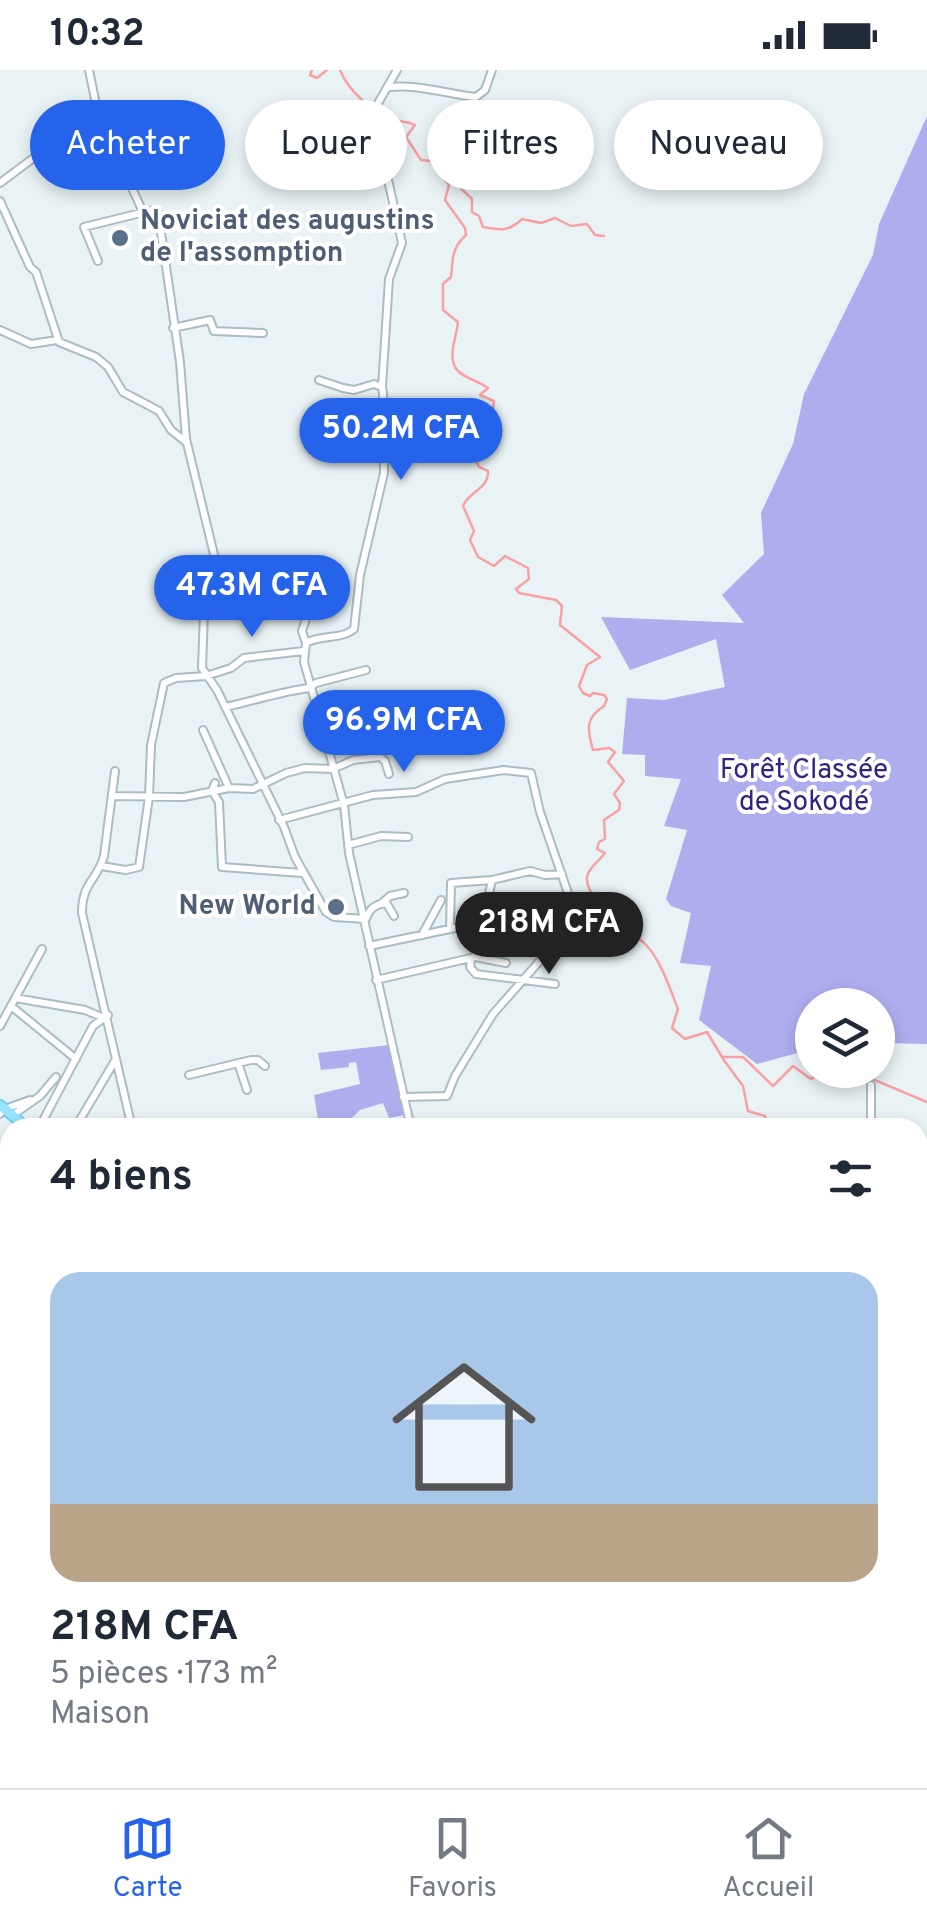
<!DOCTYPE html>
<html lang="fr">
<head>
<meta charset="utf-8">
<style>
	:root { --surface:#fff; --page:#f2f2f3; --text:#1f2937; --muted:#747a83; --line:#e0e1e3; --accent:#2563eb }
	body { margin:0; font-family:Overpass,sans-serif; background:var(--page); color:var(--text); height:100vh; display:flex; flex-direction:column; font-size:38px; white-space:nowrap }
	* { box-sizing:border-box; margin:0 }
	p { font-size:32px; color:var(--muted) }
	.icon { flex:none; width:55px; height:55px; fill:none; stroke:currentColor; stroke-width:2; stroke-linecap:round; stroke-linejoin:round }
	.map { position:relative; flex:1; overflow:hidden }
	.sheet { position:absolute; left:0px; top:1048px; width:928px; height:672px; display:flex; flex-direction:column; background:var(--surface); border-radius:30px 30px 0 0; box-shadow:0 5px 15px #0003 }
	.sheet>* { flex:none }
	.hud { position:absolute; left:30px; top:30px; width:868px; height:90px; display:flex; gap:20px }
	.buttons { position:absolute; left:795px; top:918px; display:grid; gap:20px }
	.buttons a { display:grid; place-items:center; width:100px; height:100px; border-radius:50%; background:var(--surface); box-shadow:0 5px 15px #0003; font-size:50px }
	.price { position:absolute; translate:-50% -85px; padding:0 22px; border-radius:35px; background:var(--accent); color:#fff; font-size:32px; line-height:65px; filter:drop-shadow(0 2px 5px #0008) }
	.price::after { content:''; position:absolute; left:50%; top:60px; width:30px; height:22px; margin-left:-15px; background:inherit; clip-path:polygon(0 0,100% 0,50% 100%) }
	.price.current { background:#222; color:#fff }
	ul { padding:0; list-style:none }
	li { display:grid; align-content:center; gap:20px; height:530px; padding:0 50px }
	li span { display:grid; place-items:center; height:310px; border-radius:30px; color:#555 }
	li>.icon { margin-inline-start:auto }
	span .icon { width:180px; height:180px; fill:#fffc; stroke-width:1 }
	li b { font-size:42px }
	h2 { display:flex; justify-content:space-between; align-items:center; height:120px; padding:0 50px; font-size:42px }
	.chip { padding:0 35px; border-radius:45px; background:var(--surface); box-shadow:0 5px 15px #0003; font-size:35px; line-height:90px }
	.chip.current { background:var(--accent); color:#fff }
	.status { display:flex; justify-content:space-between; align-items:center; height:70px; padding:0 50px; background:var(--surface); direction:ltr }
	.status svg { height:28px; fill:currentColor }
	.tab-bar { display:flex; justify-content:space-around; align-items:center; height:140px; border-top:2px solid var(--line); background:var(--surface); font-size:28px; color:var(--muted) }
	.tab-bar a { display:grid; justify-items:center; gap:5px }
	.tab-bar .current { color:var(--accent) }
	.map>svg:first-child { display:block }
	.green { fill:#aeaeee }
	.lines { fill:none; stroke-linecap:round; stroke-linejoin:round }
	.stream { stroke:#f8a0a2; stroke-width:2.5 }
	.minor-casing { stroke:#aabdc3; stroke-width:10 }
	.major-casing { stroke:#5ccaf1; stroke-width:12 }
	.highway-casing { stroke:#2ac9ee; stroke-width:15 }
	.minor { stroke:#fff; stroke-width:6 }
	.major { stroke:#99e3ff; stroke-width:9 }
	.highway { stroke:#6bddff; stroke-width:11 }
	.service-dot { fill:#5c6f8a; stroke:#fff; stroke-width:4 }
	.labels { text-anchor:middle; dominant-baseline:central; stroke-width:8; stroke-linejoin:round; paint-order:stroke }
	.service-label { font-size:28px; font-weight:bold; fill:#4e5e75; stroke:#fff; text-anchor:start }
	.park-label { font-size:28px; fill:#342284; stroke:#fff }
</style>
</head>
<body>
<div class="status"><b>10:32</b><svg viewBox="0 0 49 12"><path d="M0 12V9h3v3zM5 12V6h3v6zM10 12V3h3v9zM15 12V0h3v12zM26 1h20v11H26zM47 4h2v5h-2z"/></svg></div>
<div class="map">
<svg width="927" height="1718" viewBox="0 0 927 1718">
	<rect width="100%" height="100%" fill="#e9f3f6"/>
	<path class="green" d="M 927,46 L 927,974 L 878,973 L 878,935 L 812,935 L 812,979 L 757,994 L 699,950 L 711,896 L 680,893 L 691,843 L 671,836 L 666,829 L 687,760 L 664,756 L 681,709 L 645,706 L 645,685 L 622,684 L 627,628 L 664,630 L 725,617 L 716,569 L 630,600 L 601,547 L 744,553 L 722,525 L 764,484 L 761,443 L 793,374 L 804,324 L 873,185 L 879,154 Z
		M 389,975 L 405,1045 L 389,1048 L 383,1033 L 360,1040 L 352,1048 L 318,1049 L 314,1025 L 360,1014 L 356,992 L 349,993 L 349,997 L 321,1000 L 318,983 Z"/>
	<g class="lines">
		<path class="stream" d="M 312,0 L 310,5 L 317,8 L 327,0
			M 340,0 C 349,22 370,39 392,49 C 399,52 407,51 415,55 L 406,67 L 421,90 L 430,91 L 449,115 L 445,130 L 465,158 L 466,165 C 451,179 453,189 451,207 L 443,214 L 443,240 L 458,252 C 457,266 446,289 458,301 C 466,309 479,311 488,318 L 480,325 L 494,331 L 493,339 L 487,342 L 479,361 L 489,368 L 488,374 L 474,386 L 479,397 L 488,401 C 489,419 469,421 463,436 L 474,461 L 470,470 L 478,487 L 494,496 L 505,486 L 528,498 L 529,509 L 516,519 L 519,523 L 556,530 L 562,536 L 560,555 L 600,587 L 587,595 L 579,616 L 583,623 L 590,626 L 593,623 L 604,625 L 607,629 L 604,636 C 585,648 587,659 593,680 L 609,678 L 615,682 L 608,692 L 624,711 L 614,724 L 620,733 L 619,740 L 604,750 L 605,769 L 599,772 L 597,779 L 605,783 C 600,790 588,798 587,807 C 584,831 633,860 647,876 C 661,891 670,919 678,939 L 672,958 L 685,969 L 707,962 L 722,987 L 743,987 L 773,1016 L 793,996 L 811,1009 L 828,1000
			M 434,92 L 446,96 L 455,113 L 472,129 L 472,142 L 479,146 L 483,157 C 500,160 509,162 522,149 L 541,153 L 555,148 L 571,156 L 587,154 L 595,165 L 604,166
			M 723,989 L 743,1016 L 748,1041 L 765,1046 L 768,1058
			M 851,1000 L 927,1032
			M 918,1264 L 927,1264
			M 0,1383 L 10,1398
			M 269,1710 L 288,1715 L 311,1710
			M 401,1710 L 405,1718"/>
		<g class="minor-casing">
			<path id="minor" d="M 89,0 L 102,64 L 117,86 L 143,142
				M 389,17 C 420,14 446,24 476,27 L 485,20 L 492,0
				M 0,113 L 95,42
				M 0,131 L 30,197 L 36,202 L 59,272 L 96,287 L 108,297 L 123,322 L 159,341 L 171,360 L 186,372
				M 98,191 L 84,157 L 153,140 L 158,142 L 180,292 L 186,369 L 218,501 L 204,542 L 202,598 L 217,620 L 284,757 L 295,787 L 326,842 L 334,847 L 366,849 C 369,839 377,832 387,834 L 394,846
				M 173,258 L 210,250 L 214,261 L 263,263
				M 0,260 L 31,274 L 57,270
				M 319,310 L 343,318 L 354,320 L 374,314 L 382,317 L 383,323 L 384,403 L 360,505 L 354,559 C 341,570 321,564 306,573 L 304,592 L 344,735 L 349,783 L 411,1058
				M 382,317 L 389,209 L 402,173 L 373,42 L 397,0
				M 306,549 L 302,561 L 306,573
				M 225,637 C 253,631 279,622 309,618 L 316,613 L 366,600
				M 203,660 L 229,718
				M 115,701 L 104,786 C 97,811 82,812 82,843 L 132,1058
				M 215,713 L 212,721 L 219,732 L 222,797 L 302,803
				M 114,726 L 184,727 L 229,718 L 253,719 L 286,703 L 305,698 L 333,699 L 353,690 L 380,687 L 385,691 L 389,704
				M 279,750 L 373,725 L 416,722 L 445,709 L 504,700 L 531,703 L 540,742 L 568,823 L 565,844 L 552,877 L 493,944 L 455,1006 L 447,1026 L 403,1027
				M 348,775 L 381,766 L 408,767
				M 101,796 L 126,800 L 139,797 L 149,727 L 151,675 L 164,613 L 176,608 L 206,606 L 231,598 L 244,588 L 304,581
				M 381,834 L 390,826 L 404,823
				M 450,859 L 451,813 L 492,810 L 530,801 L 545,805 L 562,804
				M 422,865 L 441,830
				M 369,876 L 483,852
				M 475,887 L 506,893
				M 471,888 L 470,897 L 476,904 L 555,914
				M 376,910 L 475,887 L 492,810
				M 15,928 L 85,940 L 104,948
				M 11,936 L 76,989
				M 0,956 L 42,879
				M 238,993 L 247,1020
				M 189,1005 L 251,990 L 258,990 L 265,996
				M 0,1044 L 5,1039 L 30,1030
				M 13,1045 L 40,1026 L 56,1007
				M 39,1058 L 93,956 L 108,945
				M 75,1058 L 116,989
				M 871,1058 L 871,1015
				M 0,1099 L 10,1089
				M 0,1118 L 10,1123
				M 923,1258 L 922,1098 L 927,1093
				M 0,1282 L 10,1284
				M 918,1331 L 927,1301
				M 918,1345 L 927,1349
				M 0,1347 L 10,1349
				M 918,1406 L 927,1409
				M 918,1459 L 927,1461
				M 0,1486 L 10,1491
				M 918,1505 L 927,1474
				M 0,1517 L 10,1523
				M 918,1539 L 927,1541
				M 0,1551 L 10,1556
				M 0,1585 L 10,1590
				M 0,1629 L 10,1633
				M 0,1664 L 10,1668
				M 118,1710 L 138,1718
				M 572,1710 L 594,1718
				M 713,1710 L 747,1718
				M 0,1716 L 10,1688
				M 53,1718 L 53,1710
				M 250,1718 L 251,1710
				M 474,1718 L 474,1710
				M 547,1718 L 550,1710
				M 641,1718 L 642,1710
				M 786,1718 L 787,1710"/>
		</g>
		<g class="major-casing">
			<path id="major" d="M 0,1035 L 27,1058
				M 918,1617 L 927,1618"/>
		</g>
		<g class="highway-casing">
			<path id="highway" d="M 918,1705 L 927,1677"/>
		</g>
		<use href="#minor" class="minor"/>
		<use href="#major" class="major"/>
		<use href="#highway" class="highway"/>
	</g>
	<g class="service-dot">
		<circle cx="120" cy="168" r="10"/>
		<circle cx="336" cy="837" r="10"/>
	</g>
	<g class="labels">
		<g class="service-label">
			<text x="140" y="152">Noviciat des augustins<tspan x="140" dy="32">de l'assomption</tspan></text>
			<text x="316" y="837" text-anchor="end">New World</text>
		</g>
		<g class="park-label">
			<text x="804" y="701">Forêt Classée<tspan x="804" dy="32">de Sokodé</tspan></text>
		</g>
	</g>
</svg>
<div class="buttons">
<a><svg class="icon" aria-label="layers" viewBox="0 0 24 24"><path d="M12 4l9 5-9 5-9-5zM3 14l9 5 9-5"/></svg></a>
</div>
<b class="price" style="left:401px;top:413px">50.2M CFA</b>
<b class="price" style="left:252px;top:570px">47.3M CFA</b>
<b class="price" style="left:404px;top:705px">96.9M CFA</b>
<b class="price current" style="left:549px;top:907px">218M CFA</b>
<div class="hud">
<a class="chip current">Acheter</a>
<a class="chip">Louer</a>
<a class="chip">Filtres</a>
<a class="chip">Nouveau</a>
</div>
<section class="sheet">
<h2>4 biens<svg class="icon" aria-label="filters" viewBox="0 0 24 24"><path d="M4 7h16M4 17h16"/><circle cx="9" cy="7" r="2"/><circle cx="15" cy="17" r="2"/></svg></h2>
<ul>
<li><span style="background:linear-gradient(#a9c7e8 75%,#b9a48a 0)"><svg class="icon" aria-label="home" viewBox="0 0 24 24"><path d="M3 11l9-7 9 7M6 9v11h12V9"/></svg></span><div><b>218M CFA</b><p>5 pièces · 173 m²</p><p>Maison</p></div></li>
</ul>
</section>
</div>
<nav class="tab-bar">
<a class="current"><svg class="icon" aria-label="map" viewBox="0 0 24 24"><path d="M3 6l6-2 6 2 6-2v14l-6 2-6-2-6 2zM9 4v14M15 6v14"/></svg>Carte</a>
<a><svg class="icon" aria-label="saved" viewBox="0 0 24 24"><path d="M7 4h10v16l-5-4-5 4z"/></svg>Favoris</a>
<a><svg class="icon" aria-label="home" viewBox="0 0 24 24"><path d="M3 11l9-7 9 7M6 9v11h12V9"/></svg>Accueil</a>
</nav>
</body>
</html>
